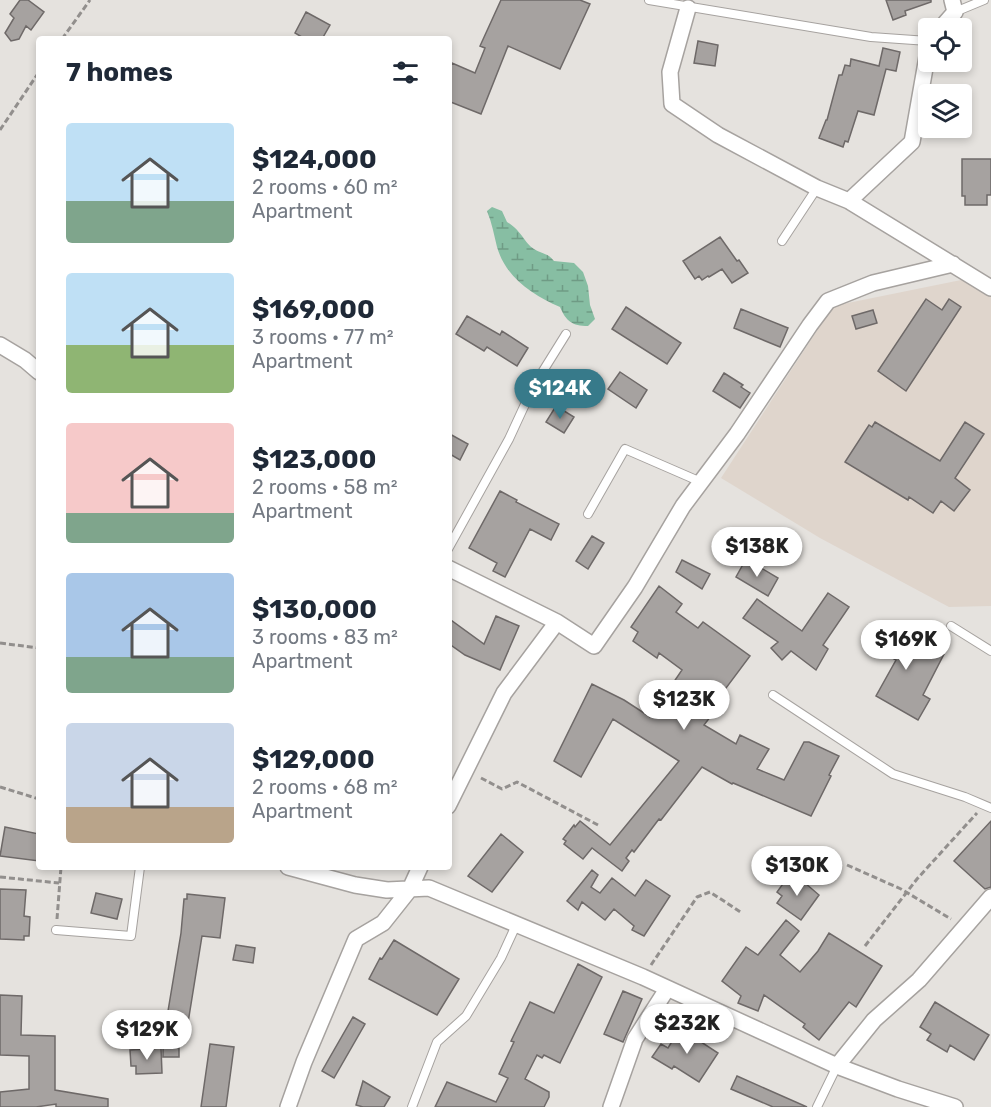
<!DOCTYPE html>
<html lang="en">
<head>
<meta charset="utf-8">
<style>
	:root { --surface:#fff; --page:#f6f6f7; --text:#1f2937; --muted:#747a83; --accent:#377a8a }
	body { margin:0; font-family:Rubik,sans-serif; background:var(--page); color:var(--text); height:100vh; display:flex; flex-direction:column; font-size:22px; white-space:nowrap }
	* { box-sizing:border-box; margin:0 }
	p { font-size:20px; color:var(--muted) }
	.icon { flex:none; width:33px; height:33px; fill:none; stroke:currentColor; stroke-width:2; stroke-linecap:round; stroke-linejoin:round }
	.map { position:relative; flex:1; overflow:hidden }
	.panel { position:absolute; left:36px; top:36px; width:416px; height:834px; display:flex; flex-direction:column; background:var(--surface); border-radius:6px; box-shadow:0 3px 9px #0003 }
	.panel>* { flex:none }
	.tools { position:absolute; left:918px; top:18px; display:grid; gap:12px }
	.tools a { display:grid; place-items:center; width:54px; height:54px; border-radius:6px; background:var(--surface); box-shadow:0 3px 9px #0003; font-size:30px }
	.price { position:absolute; translate:-50% -51px; padding:0 14px; border-radius:21px; background:#fff; color:#222; font-size:20px; line-height:39px; filter:drop-shadow(0 2px 3px #0008) }
	.price::after { content:''; position:absolute; left:50%; top:36px; width:18px; height:14px; margin-left:-9px; background:inherit; clip-path:polygon(0 0,100% 0,50% 100%) }
	.price.active { background:var(--accent); color:#fff }
	ul { padding:0; list-style:none }
	li { display:flex; align-items:center; gap:18px; height:150px; padding:0 30px }
	li span { display:grid; place-items:center; flex:none; width:168px; height:120px; border-radius:6px; color:#555 }
	li>.icon { margin-inline-start:auto }
	span .icon { width:72px; height:72px; fill:#fffc; stroke-width:1 }
	li b { font-size:26px }
	h2 { display:flex; justify-content:space-between; align-items:center; height:72px; padding:0 30px; font-size:26px }
	.map>svg:first-child { display:block }
	.built { fill:#dfd5cc }
	.wetland { fill:url(#wetland-marsh) }
	.building { fill:#a6a2a0; stroke:#6e6968; stroke-width:1.5 }
	.lines { fill:none; stroke-linecap:round; stroke-linejoin:round }
	.service-casing { stroke:#a6a29f; stroke-width:10 }
	.minor-casing { stroke:#a6a29f; stroke-width:18 }
	.path { stroke:#928f8d; stroke-width:3; stroke-dasharray:6 3; stroke-linecap:butt }
	.service { stroke:#fff; stroke-width:8 }
	.minor { stroke:#fff; stroke-width:15 }
</style>
</head>
<body>
<div class="map">
<svg width="991" height="1107" viewBox="0 0 991 1107">
	<defs>
		<pattern id="wetland-marsh" width="20" height="14" patternUnits="userSpaceOnUse" patternTransform="scale(1.5)"><rect width="20" height="14" fill="#87bea3"/><path d="M1 5h8M5 5V1M11 12h8M15 12V8" fill="none" stroke="#6f9b85"/></pattern>
	</defs>
	<rect width="100%" height="100%" fill="#e5e2de"/>
	<path class="built" d="M 966,279 L 991,295 L 991,606 L 949,607 L 820,538 L 721,478 L 833,306 Z"/>
	<path class="wetland" d="M 492,207 L 502,211 L 507,222 C 522,231 524,243 534,249 C 542,254 548,253 554,261 L 574,263 L 583,272 L 588,286 L 590,305 L 595,319 L 588,326 C 572,326 566,321 560,307 C 533,295 506,278 497,247 C 494,235 492,223 487,211 Z"/>
	<path class="building" d="M 20,0 L 28,0 L 44,12 L 31,30 L 26,26 L 19,39 L 11,41 L 5,33 L 14,18 L 10,14 Z
		M 501,0 L 580,0 L 590,4 L 560,69 L 508,46 L 481,114 L 448,101 L 448,73 L 452,63 L 475,73 L 485,48 L 480,46 Z
		M 886,0 L 931,0 L 931,2 L 905,11 L 906,15 L 893,20 Z
		M 306,12 L 330,25 L 322,39 L 305,39 L 295,33 Z
		M 698,41 L 718,45 L 715,66 L 694,63 Z
		M 883,48 L 900,52 L 896,71 L 886,69 L 874,115 L 858,111 L 848,142 L 845,141 L 843,147 L 819,138 L 826,120 L 827,120 L 839,75 L 842,75 L 845,65 L 850,66 L 851,59 L 879,66 Z
		M 962,159 L 991,159 L 991,195 L 987,195 L 987,205 L 965,205 L 965,196 L 962,196 Z
		M 720,237 L 737,261 L 739,260 L 748,273 L 732,283 L 722,269 L 709,277 L 708,276 L 702,280 L 699,276 L 695,279 L 683,261 Z
		M 926,299 L 942,310 L 949,299 L 961,307 L 906,391 L 878,371 Z
		M 626,307 L 681,343 L 667,364 L 612,329 Z
		M 741,309 L 788,328 L 780,347 L 734,328 Z
		M 873,310 L 877,323 L 856,329 L 852,316 Z
		M 467,316 L 500,335 L 502,331 L 528,348 L 517,366 L 487,347 L 484,351 L 456,334 Z
		M 620,372 L 647,390 L 636,408 L 608,389 Z
		M 724,373 L 743,385 L 741,387 L 750,393 L 740,408 L 713,391 Z
		M 556,406 L 574,417 L 564,433 L 546,422 Z
		M 875,422 L 940,461 L 965,422 L 984,434 L 955,478 L 970,490 L 954,511 L 941,501 L 933,513 L 909,497 L 908,500 L 845,462 L 869,425 L 872,427 Z
		M 448,433 L 468,444 L 460,460 L 448,453 Z
		M 500,491 L 517,500 L 516,502 L 559,524 L 551,540 L 530,529 L 505,577 L 493,571 L 497,563 L 469,548 Z
		M 592,536 L 604,543 L 588,569 L 576,561 Z
		M 746,559 L 778,578 L 768,596 L 736,577 Z
		M 682,560 L 710,574 L 702,589 L 676,572 Z
		M 659,586 L 682,604 L 676,612 L 698,628 L 703,622 L 750,656 L 723,692 L 727,695 L 704,725 L 736,744 L 740,735 L 769,749 L 757,769 L 784,780 L 804,742 L 809,742 L 839,756 L 829,775 L 831,776 L 811,816 L 733,783 L 732,784 L 702,767 L 661,820 L 659,819 L 634,852 L 632,850 L 626,858 L 629,861 L 622,871 L 592,848 L 583,859 L 564,844 L 566,841 L 563,839 L 574,825 L 575,827 L 580,821 L 610,845 L 679,761 L 613,719 L 581,777 L 554,761 L 592,684 L 624,700 L 650,717 L 682,670 L 659,653 L 657,658 L 633,641 L 638,632 L 631,627 Z
		M 828,593 L 849,607 L 823,645 L 828,649 L 816,670 L 791,651 L 782,660 L 771,648 L 778,642 L 743,618 L 757,599 L 802,631 Z
		M 496,616 L 519,626 L 500,670 L 465,655 L 448,643 L 448,618 L 484,644 Z
		M 883,624 L 927,649 L 928,647 L 944,654 L 923,695 L 930,699 L 918,720 L 876,696 L 896,660 L 871,646 Z
		M 991,821 L 991,887 L 985,889 L 954,861 Z
		M 5,827 L 39,834 L 39,861 L 0,856 Z
		M 501,834 L 523,852 L 492,892 L 468,876 Z
		M 592,870 L 598,875 L 591,887 L 600,893 L 612,878 L 635,896 L 646,880 L 670,896 L 644,936 L 632,930 L 634,926 L 614,909 L 605,920 L 582,902 L 578,910 L 567,901 Z
		M 790,874 L 797,878 L 798,877 L 819,895 L 801,920 L 777,903 L 782,896 L 777,892 Z
		M 0,889 L 26,890 L 24,916 L 30,917 L 29,936 L 24,936 L 24,940 L 0,939 Z
		M 96,893 L 122,899 L 117,919 L 91,913 Z
		M 187,894 L 225,898 L 220,938 L 202,936 L 187,1029 L 179,1028 L 179,1057 L 163,1057 L 163,1041 L 181,933 L 184,899 L 187,899 Z
		M 786,920 L 799,931 L 780,955 L 800,972 L 818,951 L 829,933 L 882,966 L 856,1007 L 849,1002 L 819,1040 L 803,1027 L 805,1024 L 764,995 L 758,1011 L 738,1003 L 741,996 L 722,981 L 746,947 L 758,955 Z
		M 394,940 L 459,979 L 437,1015 L 369,979 L 380,958 L 382,959 Z
		M 236,945 L 255,948 L 253,963 L 233,960 Z
		M 578,964 L 602,977 L 560,1063 L 544,1055 L 542,1058 L 537,1055 L 525,1079 L 549,1092 L 549,1097 L 544,1107 L 435,1107 L 447,1082 L 496,1102 L 508,1078 L 499,1074 L 514,1042 L 511,1041 L 530,1002 L 554,1013 Z
		M 623,991 L 642,999 L 623,1042 L 604,1034 Z
		M 0,995 L 22,996 L 21,1035 L 55,1036 L 55,1090 L 108,1099 L 108,1107 L 56,1107 L 56,1104 L 36,1107 L 0,1107 L 0,1092 L 29,1089 L 29,1056 L 0,1055 Z
		M 935,1002 L 989,1035 L 974,1060 L 950,1045 L 947,1052 L 927,1040 L 931,1034 L 920,1027 Z
		M 353,1017 L 365,1024 L 334,1078 L 322,1071 Z
		M 681,1027 L 702,1040 L 701,1042 L 718,1053 L 699,1082 L 674,1066 L 672,1069 L 652,1057 L 661,1044 L 668,1048 Z
		M 210,1044 L 234,1047 L 226,1107 L 201,1107 Z
		M 161,1048 L 162,1073 L 136,1074 L 136,1066 L 131,1066 L 130,1050 Z
		M 737,1076 L 807,1107 L 773,1107 L 731,1089 Z
		M 363,1081 L 390,1097 L 384,1107 L 363,1107 L 356,1105 Z"/>
	<g class="lines">
		<g class="service-casing">
			<path id="service" d="M 649,0 L 871,37 L 928,41
				M 955,12 L 984,0
				M 782,241 L 817,188
				M 588,514 L 625,449 L 701,482
				M 448,549 L 509,439 L 533,387 L 566,334
				M 951,626 L 991,651
				M 773,695 L 893,774 L 965,797 L 991,808
				M 56,930 L 131,936 L 140,867
				M 412,1107 L 437,1042 L 466,1016 L 501,958 L 517,923
				M 817,1107 L 837,1066"/>
		</g>
		<g class="minor-casing">
			<path id="minor" d="M 688,8 L 670,72 L 672,104 L 718,135 L 817,188 L 849,201 L 991,288
				M 941,28 L 955,12 L 952,0
				M 849,201 L 912,142 L 928,51
				M 0,345 L 25,360 L 39,372
				M 448,568 L 557,622 L 594,646 L 635,587 L 683,506 L 737,434 L 810,325 L 828,301 L 873,283 L 953,264
				M 448,806 L 504,693 L 557,622
				M 288,867 L 355,885 L 387,890 L 429,888 L 643,977 L 837,1066 L 898,1089 L 955,1107
				M 837,1066 L 874,1020 L 919,980 L 991,897
				M 288,1107 L 304,1062 L 356,939 L 383,923 L 410,889 L 420,867
				M 611,1107 L 635,1039 L 667,989"/>
		</g>
		<path class="path" d="M 62,39 L 90,0
			M 0,130 L 39,72
			M 0,643 L 39,648
			M 481,778 L 502,789 L 517,782 L 598,825
			M 0,787 L 39,799
			M 847,865 L 901,889 L 951,919
			M 0,877 L 59,883
			M 57,919 L 61,867
			M 865,946 L 917,879 L 977,813
			M 651,965 L 697,897 L 710,892 L 742,913"/>
		<use href="#service" class="service"/>
		<use href="#minor" class="minor"/>
	</g>
</svg>
<div class="tools">
<a><svg class="icon" aria-label="locate" viewBox="0 0 24 24"><circle cx="12" cy="12" r="6"/><path d="M12 2v4M12 18v4M2 12h4M18 12h4"/></svg></a>
<a><svg class="icon" aria-label="layers" viewBox="0 0 24 24"><path d="M12 4l9 5-9 5-9-5zM3 14l9 5 9-5"/></svg></a>
</div>
<b class="price active" style="left:560px;top:420px">$124K</b>
<b class="price" style="left:757px;top:578px">$138K</b>
<b class="price" style="left:906px;top:671px">$169K</b>
<b class="price" style="left:684px;top:731px">$123K</b>
<b class="price" style="left:797px;top:897px">$130K</b>
<b class="price" style="left:687px;top:1055px">$232K</b>
<b class="price" style="left:147px;top:1061px">$129K</b>
<section class="panel">
<h2>7 homes<svg class="icon" aria-label="filters" viewBox="0 0 24 24"><path d="M4 7h16M4 17h16"/><circle cx="9" cy="7" r="2"/><circle cx="15" cy="17" r="2"/></svg></h2>
<ul>
<li><span style="background:linear-gradient(#bfe0f5 65%,#7fa58c 0)"><svg class="icon" aria-label="home" viewBox="0 0 24 24"><path d="M3 11l9-7 9 7M6 9v11h12V9"/></svg></span><div><b>$124,000</b><p>2 rooms · 60 m²</p><p>Apartment</p></div></li>
<li><span style="background:linear-gradient(#bfe0f5 60%,#8fb573 0)"><svg class="icon" aria-label="home" viewBox="0 0 24 24"><path d="M3 11l9-7 9 7M6 9v11h12V9"/></svg></span><div><b>$169,000</b><p>3 rooms · 77 m²</p><p>Apartment</p></div></li>
<li><span style="background:linear-gradient(#f6c9c9 75%,#7fa58c 0)"><svg class="icon" aria-label="home" viewBox="0 0 24 24"><path d="M3 11l9-7 9 7M6 9v11h12V9"/></svg></span><div><b>$123,000</b><p>2 rooms · 58 m²</p><p>Apartment</p></div></li>
<li><span style="background:linear-gradient(#a9c7e8 70%,#7fa58c 0)"><svg class="icon" aria-label="home" viewBox="0 0 24 24"><path d="M3 11l9-7 9 7M6 9v11h12V9"/></svg></span><div><b>$130,000</b><p>3 rooms · 83 m²</p><p>Apartment</p></div></li>
<li><span style="background:linear-gradient(#c9d6e8 70%,#b9a48a 0)"><svg class="icon" aria-label="home" viewBox="0 0 24 24"><path d="M3 11l9-7 9 7M6 9v11h12V9"/></svg></span><div><b>$129,000</b><p>2 rooms · 68 m²</p><p>Apartment</p></div></li>
</ul>
</section>
</div>
</body>
</html>
